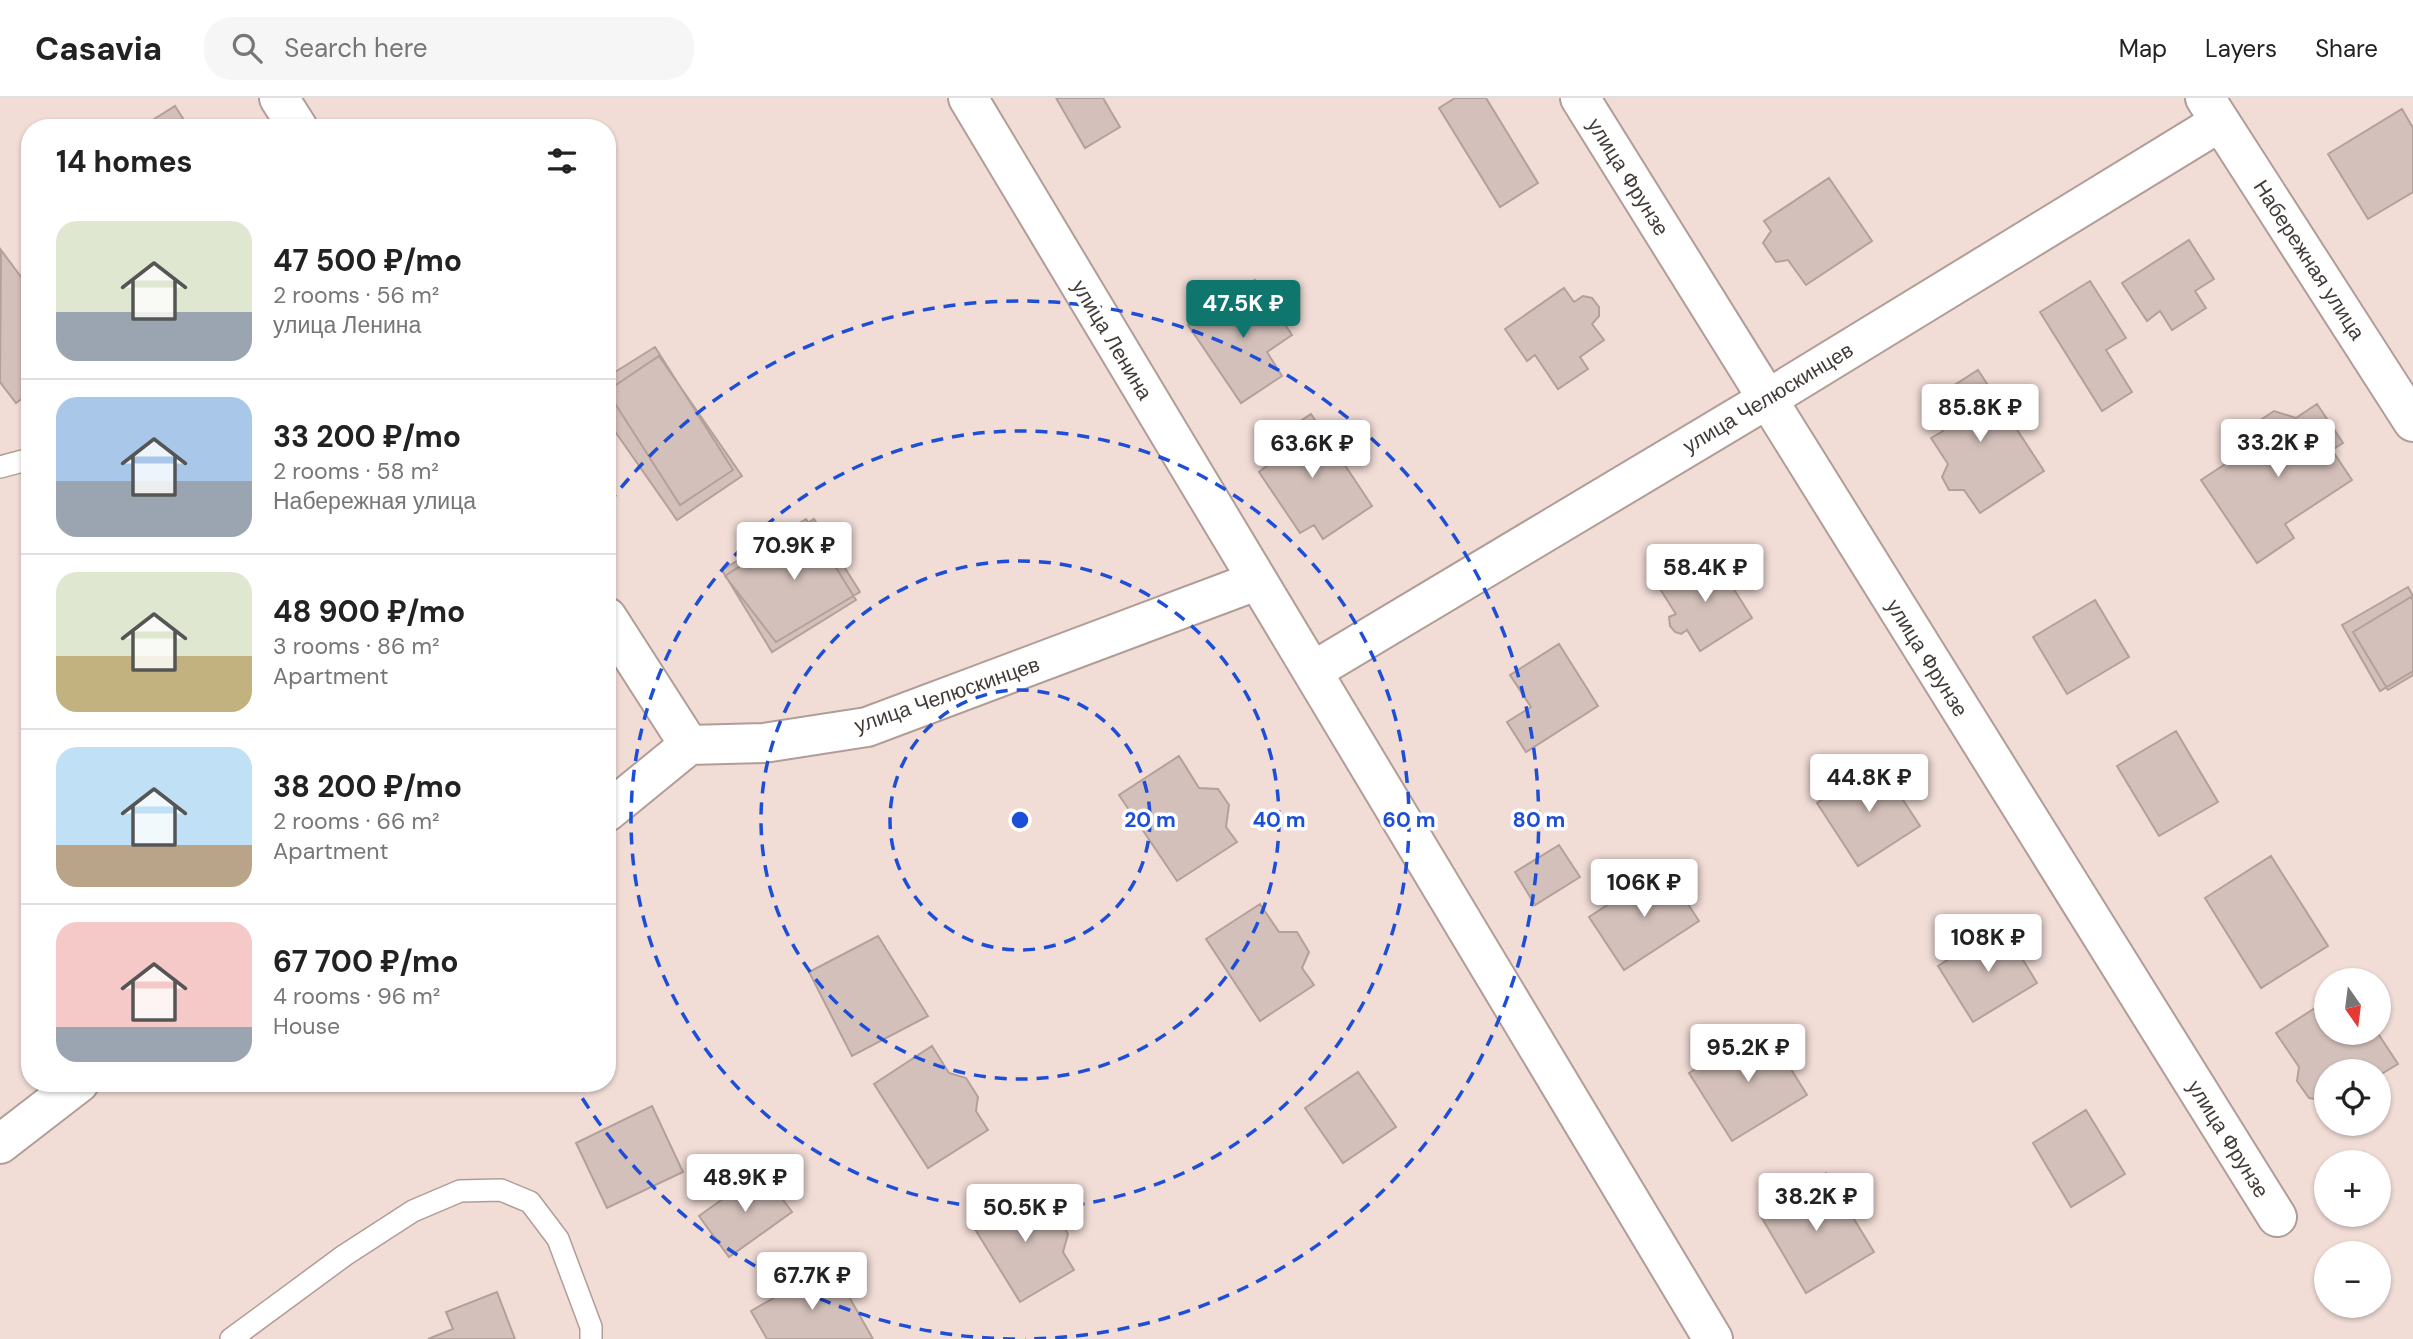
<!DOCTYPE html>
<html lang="en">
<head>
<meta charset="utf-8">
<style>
	:root { --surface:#fff; --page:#f6f6f6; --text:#222; --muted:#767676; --line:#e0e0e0; --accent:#0f766e }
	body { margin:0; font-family:"DM Sans",sans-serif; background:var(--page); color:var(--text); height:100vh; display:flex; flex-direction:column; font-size:26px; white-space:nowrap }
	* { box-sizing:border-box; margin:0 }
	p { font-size:23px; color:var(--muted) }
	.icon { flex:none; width:38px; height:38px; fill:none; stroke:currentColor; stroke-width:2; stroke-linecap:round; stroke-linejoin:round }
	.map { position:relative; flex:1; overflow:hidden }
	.side { position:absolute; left:21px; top:21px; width:595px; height:973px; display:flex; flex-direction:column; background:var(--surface); border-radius:28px; box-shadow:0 2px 5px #0004 }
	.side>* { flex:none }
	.needle { width:46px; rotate:166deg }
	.fabs { position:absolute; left:2314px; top:870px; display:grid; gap:14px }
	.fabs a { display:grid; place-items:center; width:77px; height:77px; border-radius:50%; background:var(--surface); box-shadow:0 2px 5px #0004; font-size:35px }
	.price { position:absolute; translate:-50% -60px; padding:0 16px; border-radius:7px; background:#fff; color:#222; font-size:23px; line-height:46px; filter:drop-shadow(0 2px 4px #0008) }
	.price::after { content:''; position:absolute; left:50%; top:42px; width:21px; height:16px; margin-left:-10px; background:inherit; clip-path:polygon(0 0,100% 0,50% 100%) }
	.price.current { background:var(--accent); color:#fff }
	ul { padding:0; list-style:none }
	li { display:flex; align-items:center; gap:21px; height:175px; padding:0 35px }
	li+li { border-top:2px solid var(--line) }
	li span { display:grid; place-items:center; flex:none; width:196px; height:140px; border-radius:21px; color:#555 }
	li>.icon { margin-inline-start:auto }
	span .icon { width:84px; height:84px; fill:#fffc; stroke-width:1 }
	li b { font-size:30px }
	h2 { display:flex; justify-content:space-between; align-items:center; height:84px; padding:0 35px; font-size:30px }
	header { display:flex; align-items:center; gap:42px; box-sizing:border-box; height:98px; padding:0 35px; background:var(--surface); border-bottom:2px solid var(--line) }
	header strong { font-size:33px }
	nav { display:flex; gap:38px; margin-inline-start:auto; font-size:24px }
	.search { width:490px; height:63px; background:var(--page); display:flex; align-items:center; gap:18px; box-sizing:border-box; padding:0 24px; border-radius:28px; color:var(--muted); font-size:26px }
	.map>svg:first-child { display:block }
	.building { fill:#d4c0ba; stroke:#b4a09a; stroke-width:2 }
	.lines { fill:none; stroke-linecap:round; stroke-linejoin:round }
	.service-casing { stroke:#b19d97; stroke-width:24 }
	.minor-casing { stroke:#b19d97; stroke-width:42 }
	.service { stroke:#fff; stroke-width:21 }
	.minor { stroke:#fff; stroke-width:38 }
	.ring { fill:none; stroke:#1d4ed8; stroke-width:3.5; stroke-dasharray:12 9 }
	.labels { text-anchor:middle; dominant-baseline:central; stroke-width:7; stroke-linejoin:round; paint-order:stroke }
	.street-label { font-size:21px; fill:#433b38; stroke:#fff }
	.centre { fill:#1d4ed8; stroke:#fff; stroke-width:3.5 }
	.ring-label { font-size:21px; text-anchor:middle; font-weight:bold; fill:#1d4ed8; stroke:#fff; stroke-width:7; stroke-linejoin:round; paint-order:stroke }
</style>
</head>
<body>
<header>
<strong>Casavia</strong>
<div class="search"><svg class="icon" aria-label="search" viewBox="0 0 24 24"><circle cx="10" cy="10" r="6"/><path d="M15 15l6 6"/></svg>Search here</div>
<nav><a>Map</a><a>Layers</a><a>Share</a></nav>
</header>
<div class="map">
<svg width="2413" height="1241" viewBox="0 0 2413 1241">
	<rect width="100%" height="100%" fill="#f1dcd6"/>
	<path class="building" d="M 1056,0 L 1103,0 L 1120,29 L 1085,50 Z
		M 1455,0 L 1486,0 L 1538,85 L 1500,109 L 1439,10 Z
		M 175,8 L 189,30 L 140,30 Z
		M 2402,11 L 2413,30 L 2413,94 L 2368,121 L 2328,56 Z
		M 1829,80 L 1872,143 L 1806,187 L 1788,162 L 1776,164 L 1763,145 L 1771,133 L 1764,123 Z
		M 2189,142 L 2214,181 L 2195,193 L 2206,210 L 2172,232 L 2160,213 L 2147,223 L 2122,185 Z
		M 1,152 L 30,191 L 30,295 L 16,305 L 0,284 Z
		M 1255,182 L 1292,237 L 1267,254 L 1282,278 L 1241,305 L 1188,227 Z
		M 2090,183 L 2126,240 L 2106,252 L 2132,294 L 2102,313 L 2040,214 Z
		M 1564,190 L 1574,204 L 1583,198 L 1592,200 L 1599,209 L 1599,218 L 1592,226 L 1604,242 L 1580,259 L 1588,271 L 1558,291 L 1535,257 L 1527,263 L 1505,231 Z
		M 655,249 L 733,372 L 680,407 L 607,293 L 607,279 Z
		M 659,258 L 742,378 L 677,422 L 607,322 L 607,293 Z
		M 1978,272 L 2044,373 L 1980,415 L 1964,392 L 1949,392 L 1942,379 L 1948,366 L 1931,340 L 1943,333 L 1925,306 Z
		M 2317,306 L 2343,345 L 2332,352 L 2352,382 L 2285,426 L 2294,440 L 2257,465 L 2201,382 L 2257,345 L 2259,323 L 2274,313 L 2296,320 Z
		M 1311,316 L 1372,408 L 1323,441 L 1314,427 L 1300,435 L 1259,374 L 1272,364 L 1262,349 Z
		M 806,421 L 856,502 L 772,554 L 722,472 Z
		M 814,421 L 860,494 L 776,544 L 725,478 Z
		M 1713,458 L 1752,520 L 1700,553 L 1687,532 L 1681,536 L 1675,534 L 1670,528 L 1669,519 L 1676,516 L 1660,491 Z
		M 2408,489 L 2413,498 L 2413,573 L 2380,593 L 2342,527 Z
		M 2411,499 L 2413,503 L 2413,577 L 2388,592 L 2353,534 Z
		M 2095,502 L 2129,559 L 2067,596 L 2033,539 Z
		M 1559,546 L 1598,608 L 1526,654 L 1507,624 L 1531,609 L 1510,577 Z
		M 2176,633 L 2218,704 L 2159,738 L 2117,668 Z
		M 1179,658 L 1199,690 L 1218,691 L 1229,707 L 1226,729 L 1237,744 L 1177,783 L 1119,697 Z
		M 1879,665 L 1920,728 L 1858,768 L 1817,705 Z
		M 1559,747 L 1580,779 L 1535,807 L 1515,774 Z
		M 2271,758 L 2328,848 L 2261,890 L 2205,800 Z
		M 1664,770 L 1699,823 L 1624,872 L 1589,819 Z
		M 1260,806 L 1279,834 L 1297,834 L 1309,854 L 1302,870 L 1314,887 L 1260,923 L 1206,841 Z
		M 2002,827 L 2037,885 L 1973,924 L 1938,868 Z
		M 878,838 L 928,918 L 852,958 L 809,874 Z
		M 2326,903 L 2326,934 L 2377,934 L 2398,966 L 2378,978 L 2378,973 L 2326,973 L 2326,1008 L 2322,1002 L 2309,1000 L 2297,983 L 2299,969 L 2276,935 Z
		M 1765,929 L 1807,997 L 1732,1043 L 1689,975 Z
		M 932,948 L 949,975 L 966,980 L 978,999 L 976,1013 L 988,1032 L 928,1070 L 874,986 Z
		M 1358,974 L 1396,1029 L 1343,1065 L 1305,1010 Z
		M 652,1008 L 683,1074 L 607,1110 L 576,1045 Z
		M 2086,1012 L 2125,1076 L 2071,1109 L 2033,1045 Z
		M 762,1073 L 792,1114 L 729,1159 L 699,1118 Z
		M 1826,1075 L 1874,1154 L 1806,1195 L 1759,1115 Z
		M 1023,1091 L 1037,1113 L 1056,1114 L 1068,1136 L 1063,1154 L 1074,1172 L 1020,1204 L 970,1123 Z
		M 831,1167 L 873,1241 L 767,1241 L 751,1213 Z
		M 497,1194 L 515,1241 L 428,1241 L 453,1231 L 446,1214 Z"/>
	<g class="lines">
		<g class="service-casing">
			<path id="service" d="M 0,369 L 30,361
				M 231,1241 L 345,1157 L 413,1113 L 460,1093 L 501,1092 L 530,1104 L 558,1141 L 591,1229 L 591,1241"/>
		</g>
		<g class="minor-casing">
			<path id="minor" d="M 279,0 L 298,30
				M 968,0 L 1713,1241
				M 1580,0 L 2277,1119
				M 2205,0 L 2413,324
				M 607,519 L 689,647
				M 1313,573 L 1766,302 L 2220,24
				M 607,714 L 689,647 L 764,645 L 867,629 L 1256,483
				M 0,1046 L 79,985"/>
		</g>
		<use href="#service" class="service"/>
		<use href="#minor" class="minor"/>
	</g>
	<g class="ring">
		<circle cx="1020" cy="722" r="130"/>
		<circle cx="1020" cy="722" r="259"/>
		<circle cx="1020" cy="722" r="389"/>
		<path d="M1015 1241A519 519 0 0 1 573 985M608 406A519 519 0 1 1 1025 1241"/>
	</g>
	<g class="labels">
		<g class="street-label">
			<text transform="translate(1628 79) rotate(58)">улица Фрунзе</text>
			<text transform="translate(2309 162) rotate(57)">Набережная улица</text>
			<text transform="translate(1112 242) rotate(59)">улица Ленина</text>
			<text transform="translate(1768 300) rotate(-31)">улица Челюскинцев</text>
			<text transform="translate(1927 560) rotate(58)">улица Фрунзе</text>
			<text transform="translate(947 597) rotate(-19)">улица Челюскинцев</text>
			<text transform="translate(2228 1041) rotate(58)">улица Фрунзе</text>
		</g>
	</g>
	<circle cx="1020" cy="722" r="10" class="centre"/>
	<g class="ring-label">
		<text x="1150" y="729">20 m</text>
		<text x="1279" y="729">40 m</text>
		<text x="1409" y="729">60 m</text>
		<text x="1539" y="729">80 m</text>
	</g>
</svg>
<div class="fabs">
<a><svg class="needle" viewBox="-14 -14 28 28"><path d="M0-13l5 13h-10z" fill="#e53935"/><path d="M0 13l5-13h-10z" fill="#767676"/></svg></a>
<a><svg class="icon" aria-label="locate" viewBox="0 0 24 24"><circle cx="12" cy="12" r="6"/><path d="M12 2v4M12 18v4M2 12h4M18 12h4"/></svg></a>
<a>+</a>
<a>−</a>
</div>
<b class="price current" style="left:1243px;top:242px">47.5K ₽</b>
<b class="price" style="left:1980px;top:346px">85.8K ₽</b>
<b class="price" style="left:2278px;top:381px">33.2K ₽</b>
<b class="price" style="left:1312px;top:382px">63.6K ₽</b>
<b class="price" style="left:794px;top:484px">70.9K ₽</b>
<b class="price" style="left:1705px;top:506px">58.4K ₽</b>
<b class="price" style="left:1869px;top:716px">44.8K ₽</b>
<b class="price" style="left:1644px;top:821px">106K ₽</b>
<b class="price" style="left:1988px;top:876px">108K ₽</b>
<b class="price" style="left:1748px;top:986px">95.2K ₽</b>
<b class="price" style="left:745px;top:1116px">48.9K ₽</b>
<b class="price" style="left:1816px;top:1135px">38.2K ₽</b>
<b class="price" style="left:1025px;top:1146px">50.5K ₽</b>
<b class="price" style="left:812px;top:1214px">67.7K ₽</b>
<section class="side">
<h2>14 homes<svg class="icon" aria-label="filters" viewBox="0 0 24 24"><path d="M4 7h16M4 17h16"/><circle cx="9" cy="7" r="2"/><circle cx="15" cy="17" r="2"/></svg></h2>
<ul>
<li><span style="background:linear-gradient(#dfe7d0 65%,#9aa5b1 0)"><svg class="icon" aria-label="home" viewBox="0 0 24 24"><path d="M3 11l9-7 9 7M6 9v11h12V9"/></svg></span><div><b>47 500 ₽/mo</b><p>2 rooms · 56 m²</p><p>улица Ленина</p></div></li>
<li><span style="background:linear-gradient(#a9c7e8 60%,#9aa5b1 0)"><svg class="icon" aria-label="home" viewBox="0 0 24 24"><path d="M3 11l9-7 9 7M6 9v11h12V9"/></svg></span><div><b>33 200 ₽/mo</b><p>2 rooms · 58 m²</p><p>Набережная улица</p></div></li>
<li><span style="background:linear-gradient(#dfe7d0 60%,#c2b280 0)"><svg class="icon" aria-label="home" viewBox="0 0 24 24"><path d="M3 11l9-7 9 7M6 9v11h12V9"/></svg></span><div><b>48 900 ₽/mo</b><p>3 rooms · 86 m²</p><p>Apartment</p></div></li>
<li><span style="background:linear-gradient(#bfe0f5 70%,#b9a48a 0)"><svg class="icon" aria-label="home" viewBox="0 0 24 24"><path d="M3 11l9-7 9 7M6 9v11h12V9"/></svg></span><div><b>38 200 ₽/mo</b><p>2 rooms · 66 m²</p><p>Apartment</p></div></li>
<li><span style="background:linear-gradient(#f6c9c9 75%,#9aa5b1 0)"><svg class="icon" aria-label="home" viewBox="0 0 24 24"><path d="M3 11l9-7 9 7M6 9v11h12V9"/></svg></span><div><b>67 700 ₽/mo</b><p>4 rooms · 96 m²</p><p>House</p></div></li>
</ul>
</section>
</div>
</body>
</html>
